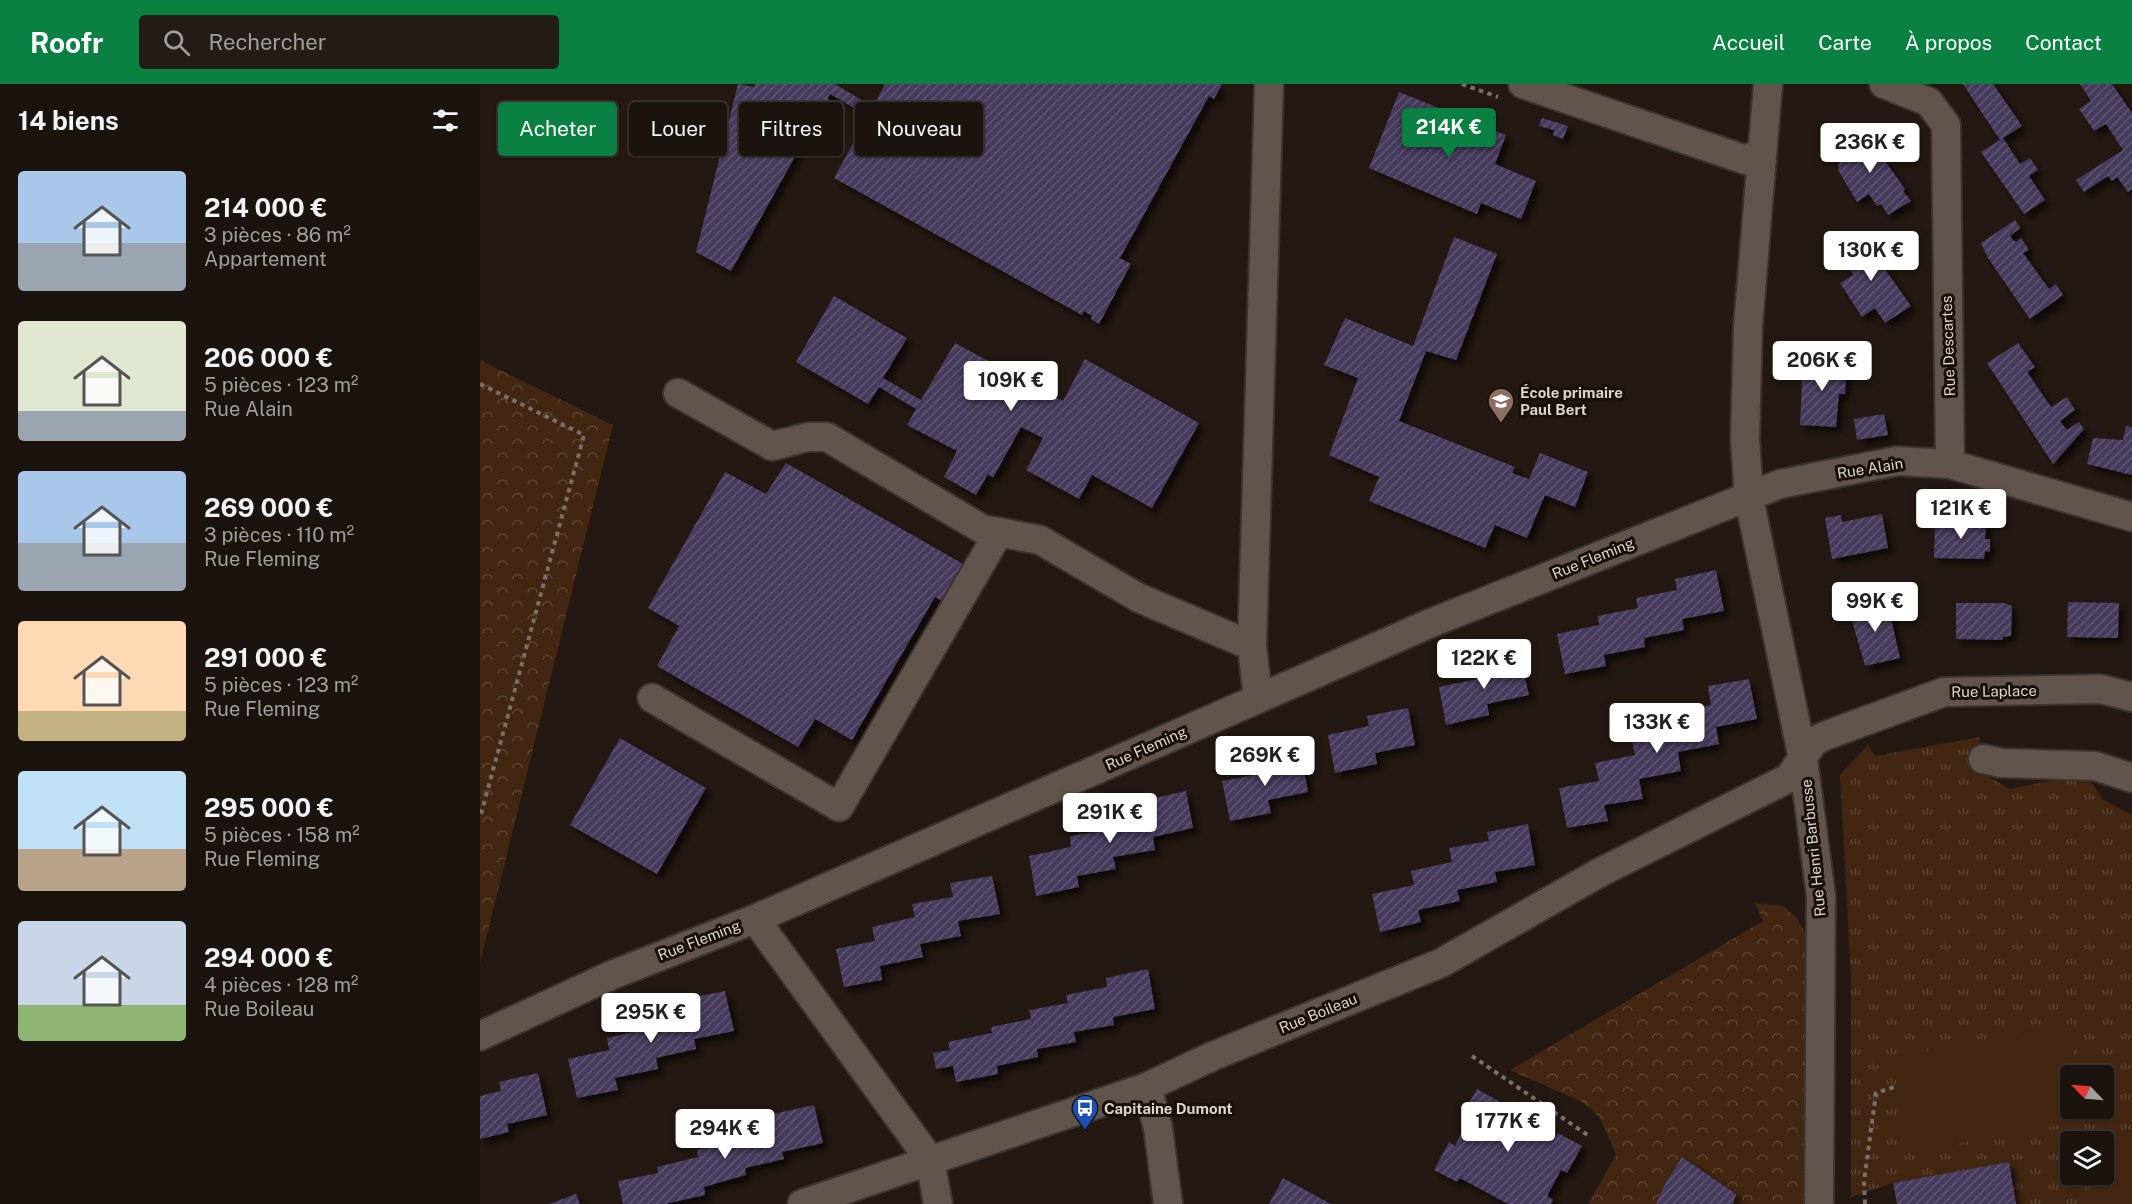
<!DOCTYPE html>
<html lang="fr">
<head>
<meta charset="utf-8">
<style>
	:root { --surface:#1b130e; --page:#241c17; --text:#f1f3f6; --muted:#a09e9e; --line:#39322e; --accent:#0b8043 }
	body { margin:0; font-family:"Public Sans",sans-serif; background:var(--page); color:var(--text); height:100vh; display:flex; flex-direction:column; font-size:22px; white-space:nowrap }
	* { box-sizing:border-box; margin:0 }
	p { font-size:20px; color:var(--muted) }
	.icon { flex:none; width:33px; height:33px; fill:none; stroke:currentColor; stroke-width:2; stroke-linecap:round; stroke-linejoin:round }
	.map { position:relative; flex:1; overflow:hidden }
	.sheet { display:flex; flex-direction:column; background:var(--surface); width:480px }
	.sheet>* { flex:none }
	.banner { position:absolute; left:18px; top:18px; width:570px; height:54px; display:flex; gap:12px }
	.needle { width:39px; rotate:295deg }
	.buttons { position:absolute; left:1580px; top:981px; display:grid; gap:12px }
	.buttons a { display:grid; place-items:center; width:54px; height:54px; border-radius:6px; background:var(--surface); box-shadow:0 2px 4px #0004,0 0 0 2px var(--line); font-size:30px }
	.price { position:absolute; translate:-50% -51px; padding:0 14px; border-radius:6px; background:#fff; color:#222; font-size:20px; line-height:39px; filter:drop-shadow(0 2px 3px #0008) }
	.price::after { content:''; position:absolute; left:50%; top:36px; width:18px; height:14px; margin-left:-9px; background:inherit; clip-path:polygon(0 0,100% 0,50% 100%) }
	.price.selected { background:var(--accent); color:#fff }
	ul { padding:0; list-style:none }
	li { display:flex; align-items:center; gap:18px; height:150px; padding:0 18px }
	li span { display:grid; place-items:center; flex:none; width:168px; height:120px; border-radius:6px; color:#555 }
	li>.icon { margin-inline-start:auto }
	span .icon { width:72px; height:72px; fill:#fffc; stroke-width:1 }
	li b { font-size:26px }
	h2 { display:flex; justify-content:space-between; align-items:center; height:72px; padding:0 18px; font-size:26px }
	.pill { padding:0 21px; border-radius:6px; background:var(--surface); box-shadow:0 2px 4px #0004,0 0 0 2px var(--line); font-size:21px; line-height:54px }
	.pill.selected { background:var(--accent); color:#fff }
	header { display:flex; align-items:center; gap:36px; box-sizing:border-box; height:84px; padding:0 30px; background:var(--accent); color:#fff }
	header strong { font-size:28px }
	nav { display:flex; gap:33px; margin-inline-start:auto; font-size:21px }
	.search { width:420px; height:54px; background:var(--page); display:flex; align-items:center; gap:15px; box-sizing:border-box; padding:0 21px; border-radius:6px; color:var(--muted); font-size:22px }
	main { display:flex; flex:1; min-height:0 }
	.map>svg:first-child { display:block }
	.grass { fill:url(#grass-tufts); fill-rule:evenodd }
	.park { fill:url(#park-crowns) }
	.pitch { fill:#422612 }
	.building { fill:url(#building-hatch); filter:url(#shadow) }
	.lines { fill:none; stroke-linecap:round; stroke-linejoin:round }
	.minor-casing { stroke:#3b332f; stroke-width:32 }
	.path { stroke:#796f69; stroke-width:4; stroke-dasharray:4.5 4.5; stroke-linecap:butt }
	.minor { stroke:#61544c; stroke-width:28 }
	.labels { text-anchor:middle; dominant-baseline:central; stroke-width:6; stroke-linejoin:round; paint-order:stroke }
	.street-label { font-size:15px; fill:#dcd4cf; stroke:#1a100a }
	.poi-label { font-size:15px; font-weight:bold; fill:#dcd4cf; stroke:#1a100a; text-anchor:start }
</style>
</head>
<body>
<header>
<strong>Roofr</strong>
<div class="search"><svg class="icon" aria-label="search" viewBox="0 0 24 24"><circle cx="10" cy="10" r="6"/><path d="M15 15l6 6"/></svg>Rechercher</div>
<nav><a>Accueil</a><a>Carte</a><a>À propos</a><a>Contact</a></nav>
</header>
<main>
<section class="sheet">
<h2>14 biens<svg class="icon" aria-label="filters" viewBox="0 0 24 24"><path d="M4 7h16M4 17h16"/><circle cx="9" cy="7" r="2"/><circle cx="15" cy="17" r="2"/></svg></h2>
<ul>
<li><span style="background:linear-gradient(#a9c7e8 60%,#9aa5b1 0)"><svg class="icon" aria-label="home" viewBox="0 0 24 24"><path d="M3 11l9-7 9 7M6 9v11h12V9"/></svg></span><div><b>214 000 €</b><p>3 pièces · 86 m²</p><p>Appartement</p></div></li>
<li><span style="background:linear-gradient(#dfe7d0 75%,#9aa5b1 0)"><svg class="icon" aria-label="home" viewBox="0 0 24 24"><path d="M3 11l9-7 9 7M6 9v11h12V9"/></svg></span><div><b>206 000 €</b><p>5 pièces · 123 m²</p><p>Rue Alain</p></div></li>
<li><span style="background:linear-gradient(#a9c7e8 60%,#9aa5b1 0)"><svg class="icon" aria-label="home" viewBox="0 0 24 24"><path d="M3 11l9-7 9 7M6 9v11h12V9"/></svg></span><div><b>269 000 €</b><p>3 pièces · 110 m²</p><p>Rue Fleming</p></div></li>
<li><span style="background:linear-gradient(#ffd9b3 75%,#c2b280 0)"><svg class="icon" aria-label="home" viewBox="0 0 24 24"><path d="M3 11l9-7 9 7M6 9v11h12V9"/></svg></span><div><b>291 000 €</b><p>5 pièces · 123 m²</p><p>Rue Fleming</p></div></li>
<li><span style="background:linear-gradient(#bfe0f5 65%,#b9a48a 0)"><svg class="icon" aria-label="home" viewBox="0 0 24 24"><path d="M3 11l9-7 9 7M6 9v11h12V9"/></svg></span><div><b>295 000 €</b><p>5 pièces · 158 m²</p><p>Rue Fleming</p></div></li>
<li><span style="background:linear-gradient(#c9d6e8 70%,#8fb573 0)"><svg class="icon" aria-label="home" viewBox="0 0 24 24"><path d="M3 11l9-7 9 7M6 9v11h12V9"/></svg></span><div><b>294 000 €</b><p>4 pièces · 128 m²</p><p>Rue Boileau</p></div></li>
</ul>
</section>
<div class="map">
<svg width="1652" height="1120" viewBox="0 0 1652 1120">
	<defs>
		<pattern id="grass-tufts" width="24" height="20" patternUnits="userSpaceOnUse" patternTransform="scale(1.5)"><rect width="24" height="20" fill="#422612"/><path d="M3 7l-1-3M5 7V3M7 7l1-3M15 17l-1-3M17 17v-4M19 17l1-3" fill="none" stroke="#5d4533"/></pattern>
		<pattern id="park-crowns" width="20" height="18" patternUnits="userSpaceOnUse" patternTransform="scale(1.5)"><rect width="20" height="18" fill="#422612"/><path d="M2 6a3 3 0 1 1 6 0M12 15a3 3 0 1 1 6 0" fill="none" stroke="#5d4533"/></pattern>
		<pattern id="building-hatch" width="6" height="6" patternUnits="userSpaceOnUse" patternTransform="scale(1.5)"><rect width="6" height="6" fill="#473a5d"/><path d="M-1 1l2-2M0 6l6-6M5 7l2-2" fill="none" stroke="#615673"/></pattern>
		<filter id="shadow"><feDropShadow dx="5.5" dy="5.5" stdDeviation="3" flood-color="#0009"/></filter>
	</defs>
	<rect width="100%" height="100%" fill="#241912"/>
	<path class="grass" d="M 1500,653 L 1497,686 L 1530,705 L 1595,692 L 1613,700 L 1622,715 L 1652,731 L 1652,1120 L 1536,1120 L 1529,1079 L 1413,1099 L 1371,1113 L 1371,894 L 1360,691 L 1388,661 L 1395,672 ZM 1590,992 L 1623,992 L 1623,1024 L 1590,1024 ZM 1590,1058 L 1623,1058 L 1623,1090 L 1590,1090 Z"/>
	<path class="park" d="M 0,276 L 133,341 L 0,879 Z
		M 1275,819 L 1303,822 L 1317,834 L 1325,848 L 1330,895 L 1326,1120 L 1252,1120 L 1256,1110 L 1203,1073 L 1184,1102 L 1176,1120 L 1108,1120 L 1136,1071 L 1120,1034 L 1104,1019 L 1030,986 L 1283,837 Z"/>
	<path class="pitch" d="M 1588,940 L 1597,991 L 1590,992 L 1590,1024 L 1603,1025 L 1605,1036 L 1429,1069 L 1412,973 Z
		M 1652,1045 L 1652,1120 L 1613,1120 L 1608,1091 L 1623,1090 L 1623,1058 L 1602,1057 L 1602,1052 Z"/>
	<path class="building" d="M 258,0 L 274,3 L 275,0 L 355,0 L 393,23 L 405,0 L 742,0 L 734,15 L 729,12 L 640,174 L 651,180 L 619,240 L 611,235 L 612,232 L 604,227 L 602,231 L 354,94 L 388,32 L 350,10 L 348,13 L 352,24 L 348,29 L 339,30 L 251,187 L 216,168 Z
		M 1483,0 L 1513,0 L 1542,42 L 1523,54 L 1540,80 L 1550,74 L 1558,86 L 1549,92 L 1565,116 L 1544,130 L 1501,68 L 1520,56 Z
		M 1600,0 L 1632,0 L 1652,29 L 1652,105 L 1648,108 L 1637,93 L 1632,97 L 1628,92 L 1604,108 L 1596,96 L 1643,66 L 1626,40 L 1614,47 L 1599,25 L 1611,17 Z
		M 919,8 L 1026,51 L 1015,80 L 1056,97 L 1041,135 L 1001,119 L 997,130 L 889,84 Z
		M 1062,34 L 1088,42 L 1083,55 L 1073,51 L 1074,46 L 1059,42 Z
		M 1382,45 L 1425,105 L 1423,107 L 1431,117 L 1408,131 L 1401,120 L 1397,122 L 1389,110 L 1377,118 L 1358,86 L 1359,79 L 1366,74 L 1359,59 Z
		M 1535,136 L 1540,144 L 1530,152 L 1533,156 L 1536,158 L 1541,154 L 1549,166 L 1543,169 L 1569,205 L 1576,200 L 1583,211 L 1550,235 L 1508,174 L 1501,159 Z
		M 1380,150 L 1431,222 L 1405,239 L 1395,224 L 1382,233 L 1360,199 L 1373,191 L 1359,164 Z
		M 974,153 L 1017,170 L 976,276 L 946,267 L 919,337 L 1035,383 L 1032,389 L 1049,395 L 1060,369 L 1108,388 L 1095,423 L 1065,411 L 1047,454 L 1015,441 L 1005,464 L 889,417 L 899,393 L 849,371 L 878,294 L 844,281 L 865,234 L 933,262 Z
		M 354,212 L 427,254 L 403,294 L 441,316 L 475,259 L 583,317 L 605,275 L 719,339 L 672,424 L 612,391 L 599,415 L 546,386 L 563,354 L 541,343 L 513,394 L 508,390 L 496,411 L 464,393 L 477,367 L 427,341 L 436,325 L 399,303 L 388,320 L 316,278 Z
		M 1538,259 L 1555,283 L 1547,288 L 1571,323 L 1587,313 L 1595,326 L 1580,337 L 1587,346 L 1599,338 L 1604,345 L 1573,380 L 1507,279 Z
		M 1323,276 L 1367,279 L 1365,310 L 1359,310 L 1356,343 L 1320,341 Z
		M 1404,330 L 1408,351 L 1377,356 L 1374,335 Z
		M 1646,342 L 1652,343 L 1652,391 L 1607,380 L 1613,354 L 1643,356 Z
		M 306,379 L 492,485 L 470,522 L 455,513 L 372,656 L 335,635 L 318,663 L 177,582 L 199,542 L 168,524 L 245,388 L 286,410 Z
		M 1402,430 L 1408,464 L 1352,475 L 1345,434 L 1361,431 L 1362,438 Z
		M 1455,437 L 1506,439 L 1505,455 L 1510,455 L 1510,468 L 1505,467 L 1504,475 L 1454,474 Z
		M 1236,486 L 1244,527 L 1202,535 L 1204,546 L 1164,554 L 1165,563 L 1124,571 L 1126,582 L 1085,590 L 1077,550 L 1119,541 L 1118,532 L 1158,524 L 1156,514 L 1197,506 L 1195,495 Z
		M 1407,517 L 1420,574 L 1385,582 L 1369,526 Z
		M 1588,518 L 1639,519 L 1638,554 L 1587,553 Z
		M 1476,519 L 1523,519 L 1532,522 L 1531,552 L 1523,553 L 1523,556 L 1476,555 Z
		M 1040,572 L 1049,611 L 1007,620 L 1009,631 L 966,641 L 959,603 L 1002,594 L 999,580 Z
		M 1269,595 L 1277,635 L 1236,643 L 1239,660 L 1198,668 L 1201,687 L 1159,695 L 1163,715 L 1124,721 L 1128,737 L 1087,744 L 1079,704 L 1119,697 L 1115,679 L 1155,671 L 1151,653 L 1194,644 L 1191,627 L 1231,621 L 1228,602 Z
		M 928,624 L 935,661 L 895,669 L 897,680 L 855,689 L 848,651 L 889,642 L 887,632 Z
		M 140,654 L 226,704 L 177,790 L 90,741 Z
		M 821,670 L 828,708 L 788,716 L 791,729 L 750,737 L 742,697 L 783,689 L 781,678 Z
		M 706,707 L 713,744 L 673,753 L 675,766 L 633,773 L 636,785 L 597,792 L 599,803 L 556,812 L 549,772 L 591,763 L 590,752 L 628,746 L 626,736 L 668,727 L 666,716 Z
		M 1048,740 L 1055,781 L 1015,788 L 1017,798 L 977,806 L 980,817 L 938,826 L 941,838 L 900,848 L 892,810 L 934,801 L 931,787 L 972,778 L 969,764 L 1009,757 L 1007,748 Z
		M 512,792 L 520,830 L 478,837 L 481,852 L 440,860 L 443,873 L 400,882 L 402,896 L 364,903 L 356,865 L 395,857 L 392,843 L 435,833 L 432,820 L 473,813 L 470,799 Z
		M 668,885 L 675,925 L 633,933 L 634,941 L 594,948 L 596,958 L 557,965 L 558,973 L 517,982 L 518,990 L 476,998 L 473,982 L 456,985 L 453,969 L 470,966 L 468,958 L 512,949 L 511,943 L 551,935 L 549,926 L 588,919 L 586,911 L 627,903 L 626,894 Z
		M 245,907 L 254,947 L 214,955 L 216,965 L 176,974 L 178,985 L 135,994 L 138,1006 L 97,1014 L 88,975 L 129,966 L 127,954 L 169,944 L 167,933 L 207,925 L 205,915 Z
		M 58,989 L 67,1031 L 27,1040 L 29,1048 L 0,1055 L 0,1012 L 21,1007 L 19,998 Z
		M 997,1005 L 1020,1018 L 1018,1021 L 1028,1027 L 1032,1017 L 1070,1038 L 1065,1048 L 1076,1053 L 1078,1049 L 1102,1062 L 1087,1089 L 1081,1086 L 1067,1112 L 1073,1116 L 1071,1120 L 1028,1120 L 980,1094 L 977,1098 L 954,1086 L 969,1058 L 975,1062 L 989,1034 L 982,1031 Z
		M 334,1021 L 343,1059 L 302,1068 L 304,1075 L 265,1084 L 266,1091 L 224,1103 L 225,1111 L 185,1120 L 143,1120 L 138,1097 L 178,1089 L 177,1083 L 218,1073 L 217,1066 L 259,1055 L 257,1046 L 295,1038 L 293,1030 Z
		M 1202,1073 L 1256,1110 L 1253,1120 L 1176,1120 L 1184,1102 Z
		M 1529,1078 L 1536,1120 L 1417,1120 L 1413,1099 Z
		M 803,1094 L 851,1120 L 789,1120 Z
		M 96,1110 L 100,1120 L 69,1120 Z"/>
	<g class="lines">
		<g class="minor-casing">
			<path id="minor" d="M 1043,0 L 1266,76 L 1281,68
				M 1288,0 L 1268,242 L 1265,355 L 1269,414 L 1323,675 L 1341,812 L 1339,1120
				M 1404,0 L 1449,18 L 1466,41 L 1470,380
				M 198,309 L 292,362 L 328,353 L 347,353 L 502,445 L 560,456 L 659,514 L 772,562
				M 172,614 L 359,723 L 519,448
				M 778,615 L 772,562 L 789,0
				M 1503,675 L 1522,679 L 1615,682 L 1652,694
				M 275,835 L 450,1076 L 458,1120
				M 0,952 L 132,891 L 275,835 L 951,539 L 1300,400 L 1417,377 L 1470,380 L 1652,433
				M 667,1003 L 678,1044 L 688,1120
				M 322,1120 L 667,1003 L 733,972 L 961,879 L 1119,789 L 1309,694 L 1334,657 L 1347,651 L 1464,608 L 1621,605 L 1652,613"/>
		</g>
		<path class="path" d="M 982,0 L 1018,13
			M 0,300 L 104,351 L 0,734
			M 992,972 L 1109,1052
			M 1385,1120 L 1384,1097 L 1396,1009 L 1417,1002"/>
		<use href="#minor" class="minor"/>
	</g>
	<defs>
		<g id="school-pin" transform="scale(1.35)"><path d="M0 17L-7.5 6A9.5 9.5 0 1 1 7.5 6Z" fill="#8d6e63" stroke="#1a100a"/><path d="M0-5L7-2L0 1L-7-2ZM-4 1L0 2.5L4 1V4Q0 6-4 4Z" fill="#fff"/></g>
		<g id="bus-pin" transform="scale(1.35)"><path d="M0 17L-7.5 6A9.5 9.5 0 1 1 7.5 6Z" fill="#1a4fb4" stroke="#1a100a"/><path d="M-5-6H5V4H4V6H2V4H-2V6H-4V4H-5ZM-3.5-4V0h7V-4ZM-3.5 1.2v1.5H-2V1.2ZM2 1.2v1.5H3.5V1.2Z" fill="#fff"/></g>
	</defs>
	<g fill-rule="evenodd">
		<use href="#school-pin" x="1021" y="317"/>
		<use href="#bus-pin" x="605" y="1024"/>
	</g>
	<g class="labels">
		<g class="street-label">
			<text transform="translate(1468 262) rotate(-92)">Rue Descartes</text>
			<text transform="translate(1390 384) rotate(-9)">Rue Alain</text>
			<text transform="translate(1113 474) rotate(-22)">Rue Fleming</text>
			<text transform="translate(1514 607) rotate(-1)">Rue Laplace</text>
			<text transform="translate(666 664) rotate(-24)">Rue Fleming</text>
			<text transform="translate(1333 764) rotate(-96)">Rue Henri Barbusse</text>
			<text transform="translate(219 856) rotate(-21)">Rue Fleming</text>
			<text transform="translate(838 929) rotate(-22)">Rue Boileau</text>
		</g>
		<g class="poi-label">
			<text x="1040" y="308">École primaire<tspan x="1040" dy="17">Paul Bert</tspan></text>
			<text x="624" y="1024">Capitaine Dumont</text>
		</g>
	</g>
</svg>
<div class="buttons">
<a><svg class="needle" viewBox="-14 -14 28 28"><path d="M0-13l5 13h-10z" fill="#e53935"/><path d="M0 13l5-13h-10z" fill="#a09e9e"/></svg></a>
<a><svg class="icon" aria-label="layers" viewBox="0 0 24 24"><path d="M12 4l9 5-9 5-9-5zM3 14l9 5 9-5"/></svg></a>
</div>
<b class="price selected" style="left:969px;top:75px">214K €</b>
<b class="price" style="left:1390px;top:90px">236K €</b>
<b class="price" style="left:1391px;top:198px">130K €</b>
<b class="price" style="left:1342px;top:308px">206K €</b>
<b class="price" style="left:531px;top:328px">109K €</b>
<b class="price" style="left:1481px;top:456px">121K €</b>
<b class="price" style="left:1395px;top:549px">99K €</b>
<b class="price" style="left:1004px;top:606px">122K €</b>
<b class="price" style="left:1177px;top:670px">133K €</b>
<b class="price" style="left:785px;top:703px">269K €</b>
<b class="price" style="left:630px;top:760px">291K €</b>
<b class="price" style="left:171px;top:960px">295K €</b>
<b class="price" style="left:1028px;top:1069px">177K €</b>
<b class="price" style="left:245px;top:1076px">294K €</b>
<div class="banner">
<a class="pill selected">Acheter</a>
<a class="pill">Louer</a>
<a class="pill">Filtres</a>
<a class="pill">Nouveau</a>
</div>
</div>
</main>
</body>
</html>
